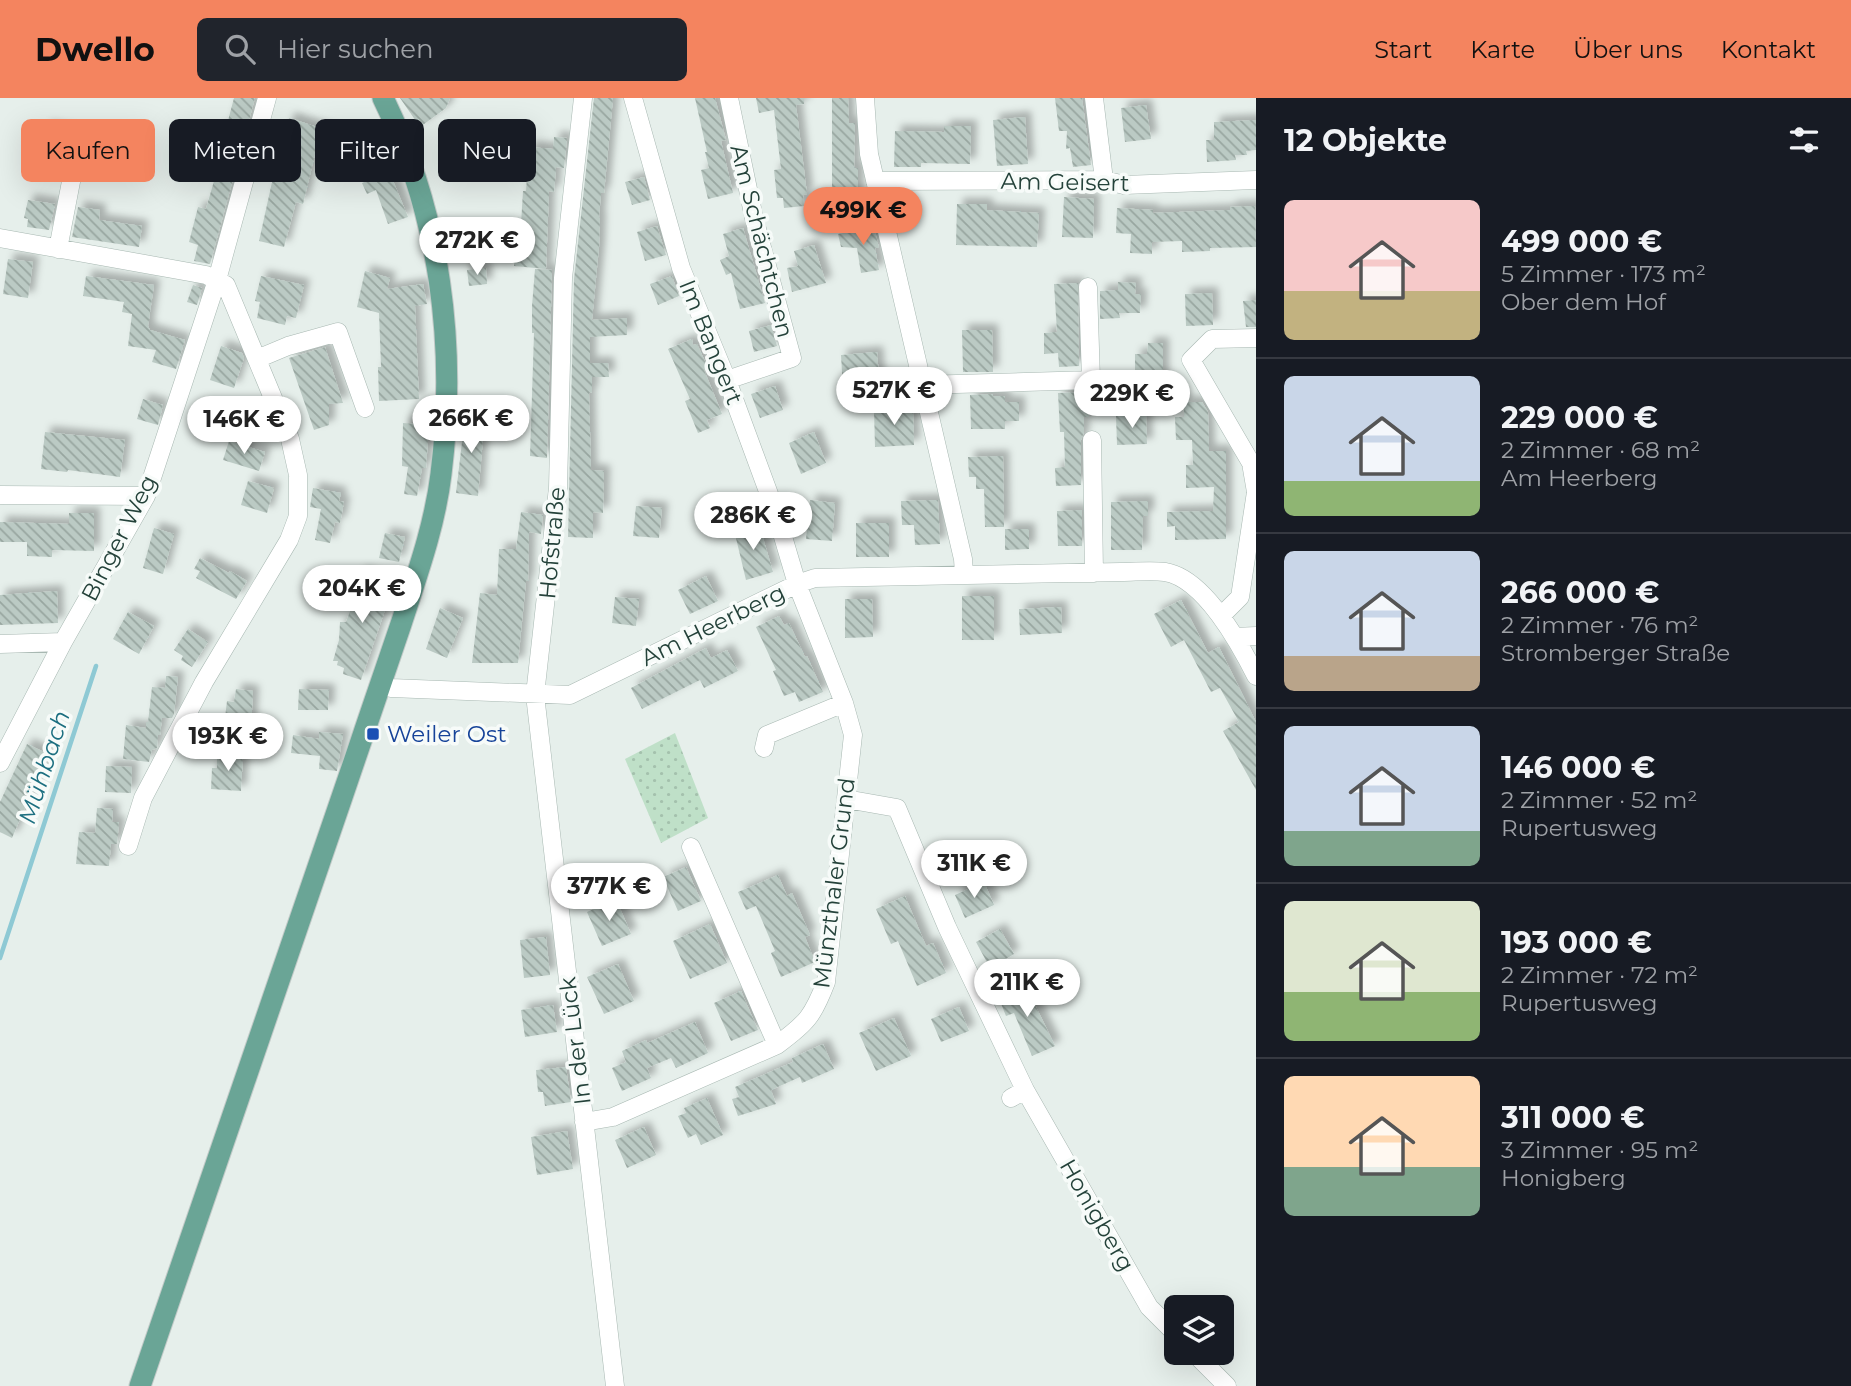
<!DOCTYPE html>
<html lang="de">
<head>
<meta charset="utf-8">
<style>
	:root { --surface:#171b24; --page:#20242c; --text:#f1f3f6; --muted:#9ea1a6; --line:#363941; --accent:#f4845f }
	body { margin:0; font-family:Montserrat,sans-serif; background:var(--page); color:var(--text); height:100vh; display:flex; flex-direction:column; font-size:26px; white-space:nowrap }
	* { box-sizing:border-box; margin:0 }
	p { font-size:23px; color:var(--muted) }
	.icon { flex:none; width:38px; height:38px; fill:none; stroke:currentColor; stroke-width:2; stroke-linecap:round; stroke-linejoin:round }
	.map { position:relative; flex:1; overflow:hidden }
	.sheet { display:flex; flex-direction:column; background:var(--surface); width:595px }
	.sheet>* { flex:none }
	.hud { position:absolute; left:21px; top:21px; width:665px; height:63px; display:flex; gap:14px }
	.tools { position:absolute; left:1164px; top:1197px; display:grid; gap:14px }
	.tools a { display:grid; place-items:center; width:70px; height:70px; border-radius:10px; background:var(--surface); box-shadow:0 7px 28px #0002; font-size:35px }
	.price { position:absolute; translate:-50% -60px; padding:0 16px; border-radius:24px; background:#fff; color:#222; font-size:23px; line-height:46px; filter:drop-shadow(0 2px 4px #0008) }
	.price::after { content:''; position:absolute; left:50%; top:42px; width:21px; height:16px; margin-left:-10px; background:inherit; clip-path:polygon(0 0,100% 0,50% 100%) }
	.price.selected { background:var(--accent); color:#111 }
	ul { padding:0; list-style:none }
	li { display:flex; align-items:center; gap:21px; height:175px; padding:0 28px }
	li+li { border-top:2px solid var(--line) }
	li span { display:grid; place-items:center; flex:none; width:196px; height:140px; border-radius:10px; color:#555 }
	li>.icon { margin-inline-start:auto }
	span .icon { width:84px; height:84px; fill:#fffc; stroke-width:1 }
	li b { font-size:30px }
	h2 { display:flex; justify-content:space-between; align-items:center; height:84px; padding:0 28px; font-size:30px }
	.pill { padding:0 24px; border-radius:10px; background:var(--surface); box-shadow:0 7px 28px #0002; font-size:24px; line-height:63px }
	.pill.selected { background:var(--accent); color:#111 }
	header { display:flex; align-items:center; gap:42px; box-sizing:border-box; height:98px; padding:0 35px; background:var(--accent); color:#111 }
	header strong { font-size:33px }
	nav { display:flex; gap:38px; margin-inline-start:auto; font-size:24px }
	.search { width:490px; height:63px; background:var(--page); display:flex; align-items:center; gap:18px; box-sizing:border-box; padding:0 24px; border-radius:10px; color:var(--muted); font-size:26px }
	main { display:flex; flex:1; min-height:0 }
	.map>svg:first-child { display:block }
	.green { fill:url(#green-dots) }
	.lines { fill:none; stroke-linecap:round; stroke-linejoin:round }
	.stream { stroke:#8ec9d4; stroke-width:4.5 }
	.building { fill:url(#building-back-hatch); filter:url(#shadow) }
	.minor-casing { stroke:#a8b8b2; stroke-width:19 }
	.major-casing { stroke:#c2cac8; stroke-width:23 }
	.minor { stroke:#fff; stroke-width:18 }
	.major { stroke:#6aa596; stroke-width:21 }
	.transit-dot { fill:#1a4fb4; stroke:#f7fbf9; stroke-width:2.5 }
	.labels { text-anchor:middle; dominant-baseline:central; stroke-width:7; stroke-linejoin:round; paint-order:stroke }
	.street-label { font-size:23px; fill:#24423a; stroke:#f7fbf9 }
	.transit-label { font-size:23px; fill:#164399; stroke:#f7fbf9; text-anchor:start }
	.water-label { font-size:24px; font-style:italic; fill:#1c6f80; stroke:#f7fbf9 }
</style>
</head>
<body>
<header>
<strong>Dwello</strong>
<div class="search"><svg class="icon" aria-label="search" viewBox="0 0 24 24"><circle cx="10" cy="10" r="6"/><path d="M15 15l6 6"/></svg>Hier suchen</div>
<nav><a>Start</a><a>Karte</a><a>Über uns</a><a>Kontakt</a></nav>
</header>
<main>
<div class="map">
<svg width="1256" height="1288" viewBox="0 0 1256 1288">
	<defs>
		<pattern id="green-dots" width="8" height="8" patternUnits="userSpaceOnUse" patternTransform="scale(1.75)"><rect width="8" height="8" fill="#bfe0c8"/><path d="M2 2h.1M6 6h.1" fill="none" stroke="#a4c1ad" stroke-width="1.8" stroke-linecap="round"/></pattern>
		<pattern id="building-back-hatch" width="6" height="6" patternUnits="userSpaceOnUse" patternTransform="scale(1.75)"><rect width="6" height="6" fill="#bbcac4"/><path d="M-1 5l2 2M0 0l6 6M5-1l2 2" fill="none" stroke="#98a6a0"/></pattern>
		<filter id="shadow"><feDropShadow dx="6" dy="-6" stdDeviation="3.5" flood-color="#0004"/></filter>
	</defs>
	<rect width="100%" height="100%" fill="#e6efeb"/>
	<path class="green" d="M 675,635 L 708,720 L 661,745 L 625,661 Z"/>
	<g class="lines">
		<path class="stream" d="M 0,860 L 96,568"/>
	</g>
	<path class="building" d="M 234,0 L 255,0 L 210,166 L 194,163 L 198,147 L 189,144 L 198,109 L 206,111 L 223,51 L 217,50 L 222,29 L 226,30 Z
		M 400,0 L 450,0 L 446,10 L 420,29 Z
		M 594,0 L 613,0 L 604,95 L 601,95 L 599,120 L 600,120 L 599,149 L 592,222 L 627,220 L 627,237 L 590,239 L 590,265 L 608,265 L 609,279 L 592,279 L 592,294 L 589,295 L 591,372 L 604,373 L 603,415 L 593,414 L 593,440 L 568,439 L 574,181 Z
		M 695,0 L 715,0 L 726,42 L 721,43 L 733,95 L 708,101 L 701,72 L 709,70 L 705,54 L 707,54 Z
		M 756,0 L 804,0 L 804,6 L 796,7 L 807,96 L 803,97 L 804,108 L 784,110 L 783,100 L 777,100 L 774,72 L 781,71 L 774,12 L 759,15 Z
		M 832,0 L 848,0 L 849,25 L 855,25 L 854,70 L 858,70 L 858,104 L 832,105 Z
		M 1055,0 L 1082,0 L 1091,67 L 1073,69 L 1070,50 L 1066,51 L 1067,33 L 1059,33 Z
		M 1146,7 L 1151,41 L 1125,44 L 1121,10 Z
		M 1025,19 L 1028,66 L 997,68 L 993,22 Z
		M 289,20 L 346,38 L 345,41 L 355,44 L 348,64 L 379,49 L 408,119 L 388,126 L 376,92 L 367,96 L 362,85 L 378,78 L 315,56 L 303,106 L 296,104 L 284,149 L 259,143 L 280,48 Z
		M 1256,22 L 1256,52 L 1246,53 L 1247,57 L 1235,57 L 1236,62 L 1207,64 L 1206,42 L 1214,42 L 1214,24 Z
		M 944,28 L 971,28 L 970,66 L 921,65 L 921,69 L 894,69 L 895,33 L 944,34 Z
		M 46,29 L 69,34 L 64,60 L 41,57 Z
		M 554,39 L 567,40 L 564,70 L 556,69 L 554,94 L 549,93 L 546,171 L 514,168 L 518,126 L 521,126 L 523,93 L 526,93 L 529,49 L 553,51 Z
		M 644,79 L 650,102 L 632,107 L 625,84 Z
		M 1064,99 L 1094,101 L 1093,140 L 1062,139 Z
		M 28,102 L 55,106 L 49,132 L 27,129 L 28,121 L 24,120 Z
		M 957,106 L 987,106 L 987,112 L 1039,115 L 1037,149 L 956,147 Z
		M 1255,108 L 1256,149 L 1210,150 L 1210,153 L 1182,154 L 1182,143 L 1152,144 L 1152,156 L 1130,155 L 1131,136 L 1116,135 L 1117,110 L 1153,112 L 1153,115 L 1230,112 L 1230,109 Z
		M 78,109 L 100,112 L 99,122 L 142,128 L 139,149 L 72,139 Z
		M 657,128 L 666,157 L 645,163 L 637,134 Z
		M 874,129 L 879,150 L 875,150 L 879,172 L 861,175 L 857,150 L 841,149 L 838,136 Z
		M 743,130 L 765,205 L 740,211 L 731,175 L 726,177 L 720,162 L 729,158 L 723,136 Z
		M 814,147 L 826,185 L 792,194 L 787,170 L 798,168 L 794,153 Z
		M 8,161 L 33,164 L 28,200 L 3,196 Z
		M 486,170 L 487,186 L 469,188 L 467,172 Z
		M 535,171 L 552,172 L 547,360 L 530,358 L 534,235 L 532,235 L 532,208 Z
		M 365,173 L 390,180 L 387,191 L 423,186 L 427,206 L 415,208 L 419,301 L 379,303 L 378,269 L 381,269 L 379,215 L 357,209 Z
		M 86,178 L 154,187 L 148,228 L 150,232 L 185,242 L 176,271 L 152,264 L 156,252 L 128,248 L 132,216 L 122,214 L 124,204 L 83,198 Z
		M 261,178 L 304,187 L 296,220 L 287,218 L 285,227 L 257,220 L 260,204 L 255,203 Z
		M 672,178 L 679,198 L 658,207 L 650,186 Z
		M 1118,184 L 1136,185 L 1135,196 L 1141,196 L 1140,215 L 1119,215 L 1120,220 L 1100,221 L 1100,193 L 1118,192 Z
		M 1078,185 L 1079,268 L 1059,269 L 1058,255 L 1044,256 L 1044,235 L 1057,234 L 1054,186 Z
		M 193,187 L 202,190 L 197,207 L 187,204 Z
		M 1212,195 L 1213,227 L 1186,228 L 1185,196 Z
		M 1256,202 L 1256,229 L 1246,229 L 1243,203 Z
		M 771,227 L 777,248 L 754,254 L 749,233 Z
		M 962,232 L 992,232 L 993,274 L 963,274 Z
		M 692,241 L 693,247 L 697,246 L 708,270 L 704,272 L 722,316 L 707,322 L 710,330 L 698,335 L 685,303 L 690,301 L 668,251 Z
		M 1148,245 L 1163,245 L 1163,290 L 1148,290 L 1148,280 L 1135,280 L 1135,256 L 1147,256 Z
		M 221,248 L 242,255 L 244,260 L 234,290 L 210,282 Z
		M 325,249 L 343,305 L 329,306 L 329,327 L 314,332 L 289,260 Z
		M 877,254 L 880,289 L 843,291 L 841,257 Z
		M 775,288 L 783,312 L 760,320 L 751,296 Z
		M 1089,294 L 1089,319 L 1084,319 L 1084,334 L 1081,342 L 1081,387 L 1056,388 L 1055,370 L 1065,369 L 1064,334 L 1060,334 L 1058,295 Z
		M 993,296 L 993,298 L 1005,298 L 1005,304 L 1019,304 L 1019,323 L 1005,323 L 1005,331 L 971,331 L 970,297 Z
		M 143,301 L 163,307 L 158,327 L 137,321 Z
		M 1184,304 L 1202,304 L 1208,314 L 1209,353 L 1226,353 L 1226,441 L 1175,442 L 1175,428 L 1167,429 L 1167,414 L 1213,413 L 1214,389 L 1186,390 L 1186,367 L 1193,367 L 1192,342 L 1176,342 L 1175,319 L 1184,319 Z
		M 913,309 L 914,347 L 875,349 L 874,311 Z
		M 466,310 L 480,311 L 478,328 L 484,329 L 478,398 L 456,395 Z
		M 1146,316 L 1147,346 L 1117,347 L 1116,318 Z
		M 403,325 L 429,327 L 426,370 L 422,370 L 417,398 L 404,396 L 408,369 L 402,368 Z
		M 45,334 L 125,342 L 120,379 L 68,372 L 67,374 L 41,371 Z
		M 814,334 L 826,365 L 801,376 L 789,345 Z
		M 229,343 L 265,354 L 259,373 L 223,362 Z
		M 1003,358 L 1004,429 L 985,429 L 984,391 L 976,391 L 976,379 L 969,379 L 968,359 Z
		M 248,383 L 274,390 L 267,415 L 241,407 Z
		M 313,390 L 341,395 L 339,403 L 344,404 L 340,425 L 335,424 L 330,445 L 315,442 L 321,411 L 310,409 Z
		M 810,402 L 835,405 L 832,443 L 806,441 Z
		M 938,402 L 940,446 L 915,447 L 914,427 L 902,427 L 901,403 Z
		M 1148,403 L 1148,418 L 1143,418 L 1142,452 L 1111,452 L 1111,404 Z
		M 636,408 L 662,410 L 659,440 L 633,438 Z
		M 1082,412 L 1082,448 L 1058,448 L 1057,413 Z
		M 521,414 L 543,417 L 541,436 L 529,434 L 528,483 L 526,483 L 518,565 L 472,565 L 480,495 L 497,497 L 499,451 L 516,451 Z
		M 69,415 L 94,415 L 94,453 L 52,452 L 52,459 L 27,458 L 27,444 L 0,444 L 0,424 L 69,426 Z
		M 758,423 L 773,474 L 746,482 L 735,436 Z
		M 856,425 L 889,425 L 889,459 L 856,459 Z
		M 154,430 L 174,436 L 163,476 L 143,470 Z
		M 1005,431 L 1029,431 L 1029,451 L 1005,452 Z
		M 385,435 L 405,439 L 399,464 L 379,460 Z
		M 200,460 L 229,475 L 230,473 L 247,483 L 236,501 L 196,480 L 200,473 L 194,471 Z
		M 361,474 L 394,486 L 361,582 L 343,576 L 344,570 L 337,567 L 338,563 L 333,563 L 339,542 L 340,524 L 346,524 L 353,505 L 350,504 Z
		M 706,478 L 718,503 L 690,516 L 678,492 Z
		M 57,493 L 58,525 L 0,527 L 0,497 Z
		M 962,498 L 994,498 L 994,542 L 962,542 Z
		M 615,499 L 639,501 L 636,528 L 612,525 Z
		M 845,501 L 872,501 L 873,539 L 845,540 Z
		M 1181,502 L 1208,555 L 1219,549 L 1256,624 L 1256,692 L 1223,633 L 1239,624 L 1220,590 L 1211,594 L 1184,542 L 1171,549 L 1154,516 Z
		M 1061,509 L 1062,535 L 1020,537 L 1019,511 Z
		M 440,510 L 463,520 L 447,560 L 426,551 Z
		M 128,514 L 154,528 L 139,556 L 113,541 Z
		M 779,518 L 784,527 L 789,525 L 805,559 L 807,558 L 823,594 L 799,604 L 795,594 L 784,598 L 773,573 L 776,572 L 756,529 Z
		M 188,531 L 208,544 L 192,569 L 181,562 L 183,558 L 174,552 Z
		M 706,550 L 711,560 L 727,552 L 738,573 L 704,590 L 700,582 L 642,611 L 631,590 Z
		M 166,578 L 178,579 L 174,616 L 172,620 L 162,620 L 160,637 L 158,637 L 157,650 L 152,652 L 149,664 L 123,661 L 126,627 L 146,630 L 146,624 L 148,624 L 152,589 L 165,590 Z
		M 236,591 L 253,593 L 251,632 L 224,628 L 227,603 L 234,604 Z
		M 299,591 L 329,592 L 328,612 L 298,612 Z
		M 319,634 L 343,636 L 337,673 L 319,671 L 320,658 L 291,655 L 293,637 L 319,641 Z
		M 27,646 L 48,656 L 12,740 L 0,734 L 0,704 Z
		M 217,656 L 243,657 L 241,693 L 211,691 L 212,670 L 217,670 Z
		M 106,668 L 132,669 L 131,695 L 105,694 Z
		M 97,710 L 113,711 L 112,724 L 119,724 L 117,746 L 111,746 L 109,768 L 76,766 L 79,734 L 95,735 Z
		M 686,769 L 701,803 L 678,813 L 663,779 Z
		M 778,777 L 787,798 L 792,795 L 810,837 L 805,839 L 815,864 L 781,879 L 771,855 L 775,853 L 756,808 L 746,812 L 738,794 Z
		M 984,784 L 994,807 L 965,820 L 955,797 Z
		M 905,798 L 926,848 L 933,845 L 946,875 L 917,888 L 898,843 L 891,846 L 876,811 Z
		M 616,801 L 631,836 L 602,848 L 587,814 Z
		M 710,826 L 727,865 L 690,881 L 673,843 Z
		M 1000,831 L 1014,856 L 990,870 L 976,844 Z
		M 546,839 L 550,877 L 524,880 L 520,842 Z
		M 618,866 L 634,903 L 604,916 L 587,879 Z
		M 1025,886 L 1055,948 L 1032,958 L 1014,915 L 1006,918 L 998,898 Z
		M 741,893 L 758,932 L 731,943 L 714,905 Z
		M 553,907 L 557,934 L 525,939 L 521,912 Z
		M 959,909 L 969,933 L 941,944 L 931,921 Z
		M 894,920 L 911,958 L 876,973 L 859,935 Z
		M 695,924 L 708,955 L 676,970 L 671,960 L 647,970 L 651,980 L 622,993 L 612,970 L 626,964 L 622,953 L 646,942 L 647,945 Z
		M 823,946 L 834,971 L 802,985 L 800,979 L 771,992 L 776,1006 L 738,1018 L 732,1001 L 739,999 L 735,989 L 793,964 L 792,960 Z
		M 566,969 L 571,1004 L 545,1008 L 543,994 L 538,994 L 536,972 Z
		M 707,1000 L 723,1037 L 701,1047 L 696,1036 L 688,1040 L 678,1018 L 686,1015 L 684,1010 Z
		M 644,1029 L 656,1057 L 627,1070 L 615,1042 Z
		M 567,1033 L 573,1071 L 537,1077 L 531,1039 Z"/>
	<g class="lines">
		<g class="minor-casing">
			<path id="minor" d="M 583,0 L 563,180 L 558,390 L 535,597 L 615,1288
				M 865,0 L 869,56 L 963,461 L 964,476
				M 1094,0 L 1104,82
				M 875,83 L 1104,82 L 1124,87 L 1256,82
				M 0,140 L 206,177 L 226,187 L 290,341 L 298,377 L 298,418 L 289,442 L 204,584 L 143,700 L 128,748
				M 58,151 L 80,37
				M 257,261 L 288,248 L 338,234 L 365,310
				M 727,282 L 792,260 L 754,120 L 729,0
				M 921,287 L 1091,282 L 1088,189
				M 1092,342 L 1094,475
				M 0,397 L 146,398
				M 1222,517 L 1240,499 L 1256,394 L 1251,365 L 1191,262 L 1212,241 L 1256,240
				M 1235,539 L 1256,538
				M 0,546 L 63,544
				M 381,586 L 391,590 L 570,597 L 797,486 L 815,480 L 1121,474 C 1135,474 1151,472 1165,474 C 1204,480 1240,546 1256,578
				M 764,650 L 767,637 L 844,605
				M 0,665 L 63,544 L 146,398 L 217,182 L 267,0
				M 846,701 L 897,710 L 947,829 L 1025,992 L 1011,1000
				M 691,749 L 777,947
				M 1025,992 L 1149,1209 L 1176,1236
				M 584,1024 L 613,1019 L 777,947 C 807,925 813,918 826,884 L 853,637 L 844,605 L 797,486 L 776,415 L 727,282 L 681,170 L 633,0
				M 1194,1255 L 1227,1288"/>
		</g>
		<g class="major-casing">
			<path id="major" d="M 140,1288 C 206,1091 275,895 342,699 C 362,641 381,584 401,526 C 417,477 435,427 441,376 C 457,247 440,116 383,0"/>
		</g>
		<use href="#minor" class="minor"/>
		<use href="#major" class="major"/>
	</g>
	<rect class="transit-dot" x="366" y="629" width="14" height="14" rx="3.5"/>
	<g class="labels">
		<g class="street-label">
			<text transform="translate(1065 84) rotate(1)">Am Geisert</text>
			<text transform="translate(762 143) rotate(76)">Am Schächtchen</text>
			<text transform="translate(711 244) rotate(68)">Im Bangert</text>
			<text transform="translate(119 440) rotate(-63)">Binger Weg</text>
			<text transform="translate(552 445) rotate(-85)">Hofstraße</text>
			<text transform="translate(713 527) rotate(-26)">Am Heerberg</text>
			<text transform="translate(834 785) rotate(-83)">Münzthaler Grund</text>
			<text transform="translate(575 943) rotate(-97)">In der Lück</text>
			<text transform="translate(1097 1117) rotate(60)">Honigberg</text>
		</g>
		<g class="transit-label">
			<text x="387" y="636">Weiler Ost</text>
		</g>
		<g class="water-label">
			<text transform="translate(44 669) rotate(-72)">Mühbach</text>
		</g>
	</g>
</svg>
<div class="tools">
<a><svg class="icon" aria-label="layers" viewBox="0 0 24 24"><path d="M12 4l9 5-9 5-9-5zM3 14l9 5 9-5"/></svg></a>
</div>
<b class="price selected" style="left:863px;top:149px">499K €</b>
<b class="price" style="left:477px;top:179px">272K €</b>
<b class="price" style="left:894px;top:329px">527K €</b>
<b class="price" style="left:1132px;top:332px">229K €</b>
<b class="price" style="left:471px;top:357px">266K €</b>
<b class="price" style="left:244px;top:358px">146K €</b>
<b class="price" style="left:753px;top:454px">286K €</b>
<b class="price" style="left:362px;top:527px">204K €</b>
<b class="price" style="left:228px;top:675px">193K €</b>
<b class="price" style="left:974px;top:802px">311K €</b>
<b class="price" style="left:609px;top:825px">377K €</b>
<b class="price" style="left:1027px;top:921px">211K €</b>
<div class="hud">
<a class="pill selected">Kaufen</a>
<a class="pill">Mieten</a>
<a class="pill">Filter</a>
<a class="pill">Neu</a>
</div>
</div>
<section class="sheet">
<h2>12 Objekte<svg class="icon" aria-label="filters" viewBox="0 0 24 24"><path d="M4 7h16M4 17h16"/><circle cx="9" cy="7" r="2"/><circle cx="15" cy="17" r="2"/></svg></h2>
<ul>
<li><span style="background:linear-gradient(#f6c9c9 65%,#c2b280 0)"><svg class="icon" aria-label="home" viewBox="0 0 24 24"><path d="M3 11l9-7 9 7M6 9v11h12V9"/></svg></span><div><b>499 000 €</b><p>5 Zimmer · 173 m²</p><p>Ober dem Hof</p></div></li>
<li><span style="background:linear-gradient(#c9d6e8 75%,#8fb573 0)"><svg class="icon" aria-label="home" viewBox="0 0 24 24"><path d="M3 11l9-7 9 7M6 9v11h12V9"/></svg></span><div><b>229 000 €</b><p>2 Zimmer · 68 m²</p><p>Am Heerberg</p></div></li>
<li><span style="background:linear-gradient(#c9d6e8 75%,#b9a48a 0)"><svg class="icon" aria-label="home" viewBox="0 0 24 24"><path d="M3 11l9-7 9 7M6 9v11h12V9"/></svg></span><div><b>266 000 €</b><p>2 Zimmer · 76 m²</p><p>Stromberger Straße</p></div></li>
<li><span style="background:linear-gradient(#c9d6e8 75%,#7fa58c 0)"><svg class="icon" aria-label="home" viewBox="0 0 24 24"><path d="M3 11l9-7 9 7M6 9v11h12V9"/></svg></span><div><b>146 000 €</b><p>2 Zimmer · 52 m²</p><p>Rupertusweg</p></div></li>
<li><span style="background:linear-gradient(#dfe7d0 65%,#8fb573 0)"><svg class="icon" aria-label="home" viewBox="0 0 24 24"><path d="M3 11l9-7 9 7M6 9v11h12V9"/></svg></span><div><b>193 000 €</b><p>2 Zimmer · 72 m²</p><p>Rupertusweg</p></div></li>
<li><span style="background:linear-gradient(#ffd9b3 65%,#7fa58c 0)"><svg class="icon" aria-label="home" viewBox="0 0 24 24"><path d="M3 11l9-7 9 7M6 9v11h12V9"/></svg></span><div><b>311 000 €</b><p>3 Zimmer · 95 m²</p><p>Honigberg</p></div></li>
</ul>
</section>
</main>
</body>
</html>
